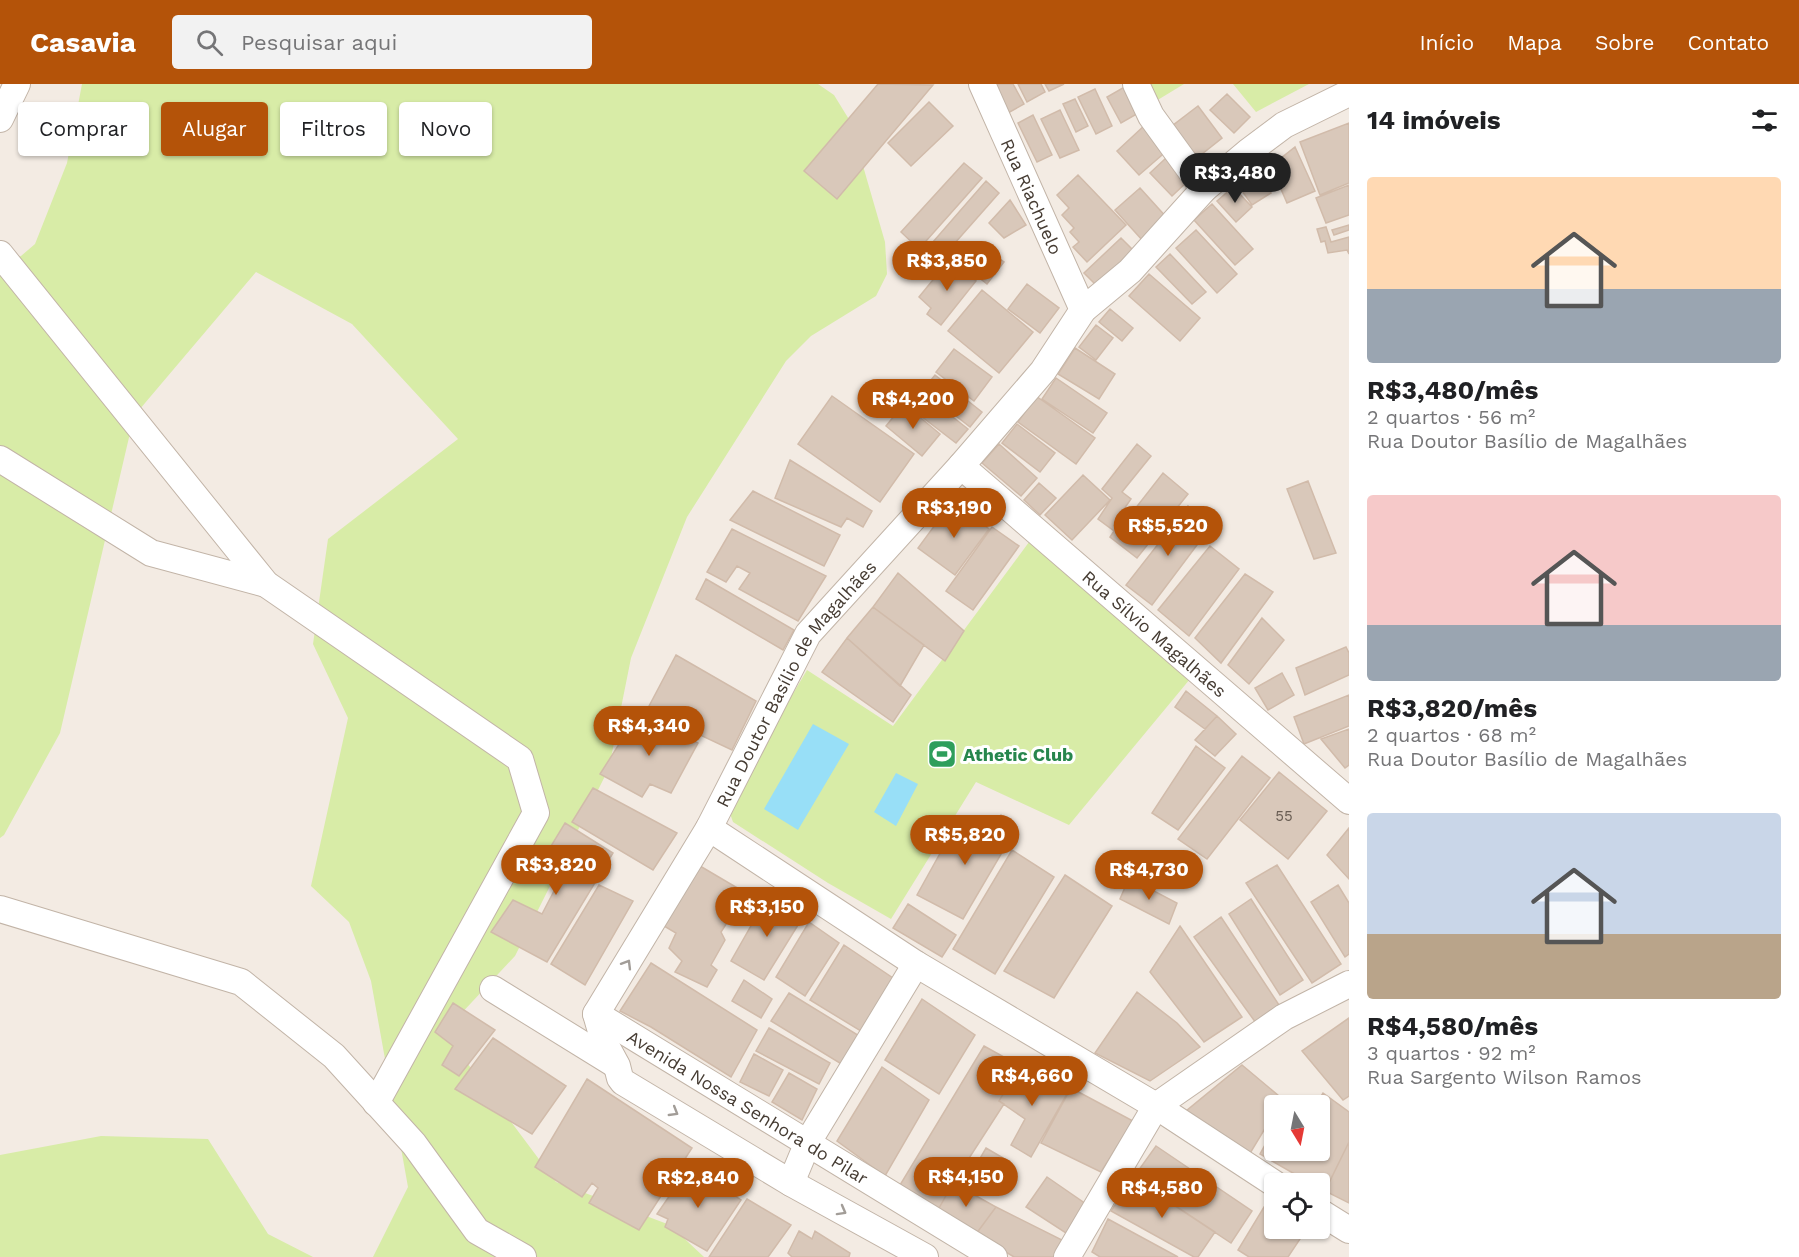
<!DOCTYPE html>
<html lang="pt">
<head>
<meta charset="utf-8">
<style>
	:root { --surface:#fff; --page:#f2f2f2; --text:#202124; --muted:#757577; --accent:#b45309 }
	body { margin:0; font-family:"Work Sans",sans-serif; background:var(--page); color:var(--text); height:100vh; display:flex; flex-direction:column; font-size:22px; white-space:nowrap }
	* { box-sizing:border-box; margin:0 }
	p { font-size:20px; color:var(--muted) }
	.icon { flex:none; width:33px; height:33px; fill:none; stroke:currentColor; stroke-width:2; stroke-linecap:round; stroke-linejoin:round }
	.map { position:relative; flex:1; overflow:hidden }
	.side { display:flex; flex-direction:column; background:var(--surface); width:450px }
	.side>* { flex:none }
	.hud { position:absolute; left:18px; top:18px; width:570px; height:54px; display:flex; gap:12px }
	.needle { width:39px; rotate:170deg }
	.buttons { position:absolute; left:1264px; top:1011px; display:grid; gap:12px }
	.buttons a { display:grid; place-items:center; width:66px; height:66px; border-radius:6px; background:var(--surface); box-shadow:0 2px 4px #0004; font-size:30px }
	.price { position:absolute; translate:-50% -51px; padding:0 14px; border-radius:21px; background:var(--accent); color:#fff; font-size:20px; line-height:39px; filter:drop-shadow(0 2px 3px #0008) }
	.price::after { content:''; position:absolute; left:50%; top:36px; width:18px; height:14px; margin-left:-9px; background:inherit; clip-path:polygon(0 0,100% 0,50% 100%) }
	.price.active { background:#222; color:#fff }
	ul { padding:0; list-style:none }
	li { display:grid; align-content:center; gap:12px; height:318px; padding:0 18px }
	li span { display:grid; place-items:center; height:186px; border-radius:6px; color:#555 }
	li>.icon { margin-inline-start:auto }
	span .icon { width:108px; height:108px; fill:#fffc; stroke-width:1 }
	li b { font-size:26px }
	h2 { display:flex; justify-content:space-between; align-items:center; height:72px; padding:0 18px; font-size:26px }
	.tag { padding:0 21px; border-radius:6px; background:var(--surface); box-shadow:0 2px 4px #0004; font-size:21px; line-height:54px }
	.tag.active { background:var(--accent); color:#fff }
	header { display:flex; align-items:center; gap:36px; box-sizing:border-box; height:84px; padding:0 30px; background:var(--accent); color:#fff }
	header strong { font-size:28px }
	nav { display:flex; gap:33px; margin-inline-start:auto; font-size:21px }
	.search { width:420px; height:54px; background:var(--page); display:flex; align-items:center; gap:15px; box-sizing:border-box; padding:0 21px; border-radius:6px; color:var(--muted); font-size:22px }
	main { display:flex; flex:1; min-height:0 }
	.map>svg:first-child { display:block }
	.green { fill:#d8eca7 }
	.water { fill:#98dff7 }
	.building { fill:#d9c8ba; stroke:#d1bbaa; stroke-width:1.5 }
	.lines { fill:none; stroke-linecap:round; stroke-linejoin:round }
	.minor-casing { stroke:#c2b4a7; stroke-width:28 }
	.minor { stroke:#fff; stroke-width:26 }
	.oneway { stroke:#a29d98 }
	.labels { text-anchor:middle; dominant-baseline:central; stroke-width:6; stroke-linejoin:round; paint-order:stroke }
	.number-label { font-size:15px; fill:#6a5e54 }
	.street-label { font-size:18px; fill:#453b32; stroke:#fff }
	.leisure-label { font-size:18px; font-weight:bold; fill:#27864d; stroke:#fff; text-anchor:start }
</style>
</head>
<body>
<header>
<strong>Casavia</strong>
<div class="search"><svg class="icon" aria-label="search" viewBox="0 0 24 24"><circle cx="10" cy="10" r="6"/><path d="M15 15l6 6"/></svg>Pesquisar aqui</div>
<nav><a>Início</a><a>Mapa</a><a>Sobre</a><a>Contato</a></nav>
</header>
<main>
<div class="map">
<svg width="1349" height="1173" viewBox="0 0 1349 1173">
	<rect width="100%" height="100%" fill="#f3ebe3"/>
	<path class="green" d="M 82,0 L 818,0 L 834,11 L 850,37 L 885,158 L 887,190 L 876,212 L 811,252 L 786,277 L 687,433 L 631,574 L 609,684 L 515,872 L 444,948 L 556,1098 L 670,1141 L 704,1173 L 373,1173 L 408,1103 L 371,897 L 349,838 L 311,802 L 348,634 L 313,560 L 328,455 L 458,355 L 352,240 L 256,188 L 134,332 L 60,649 L 4,751 L 0,754 L 0,176 L 5,177 L 21,172 L 35,160 L 67,79 Z
		M 1151,0 L 1184,0 L 1156,17 Z
		M 1233,0 L 1309,0 L 1256,28 Z
		M 1032,454 L 1190,595 L 1069,741 L 976,698 L 891,835 L 828,799 L 733,738 L 727,721 L 807,586 L 893,642 Z
		M 101,1052 L 208,1055 L 268,1150 L 313,1173 L 0,1173 L 0,1071 Z"/>
	<path class="water" d="M 813,640 L 849,660 L 798,746 L 764,725 Z
		M 896,689 L 918,700 L 896,742 L 874,728 Z"/>
	<path class="building" d="M 878,0 L 933,1 L 837,115 L 804,87 Z
		M 990,0 L 1013,0 L 1024,20 L 1008,29 Z
		M 1018,0 L 1041,0 L 1045,8 L 1027,18 Z
		M 1045,0 L 1064,0 L 1049,7 Z
		M 1128,1 L 1142,27 L 1121,39 L 1107,13 Z
		M 1095,5 L 1112,42 L 1096,50 L 1078,13 Z
		M 1227,10 L 1250,33 L 1234,49 L 1210,26 Z
		M 1075,15 L 1088,42 L 1076,48 L 1063,20 Z
		M 929,18 L 953,42 L 911,82 L 888,59 Z
		M 1198,22 L 1222,54 L 1197,74 L 1172,42 Z
		M 1060,26 L 1079,66 L 1060,74 L 1041,35 Z
		M 1033,31 L 1052,71 L 1037,78 L 1018,39 Z
		M 1349,39 L 1349,99 L 1320,111 L 1300,58 Z
		M 1146,40 L 1169,65 L 1139,91 L 1117,67 Z
		M 1295,63 L 1315,107 L 1287,119 L 1271,82 Z
		M 1166,74 L 1188,97 L 1172,112 L 1150,89 Z
		M 964,79 L 982,94 L 919,165 L 901,148 Z
		M 1256,87 L 1271,109 L 1252,121 L 1237,100 Z
		M 1078,91 L 1126,141 L 1087,178 L 1073,163 L 1079,158 L 1070,148 L 1074,144 L 1062,131 L 1069,124 L 1057,111 Z
		M 986,97 L 999,109 L 932,185 L 919,174 Z
		M 1349,101 L 1349,131 L 1326,139 L 1316,114 Z
		M 1233,103 L 1252,123 L 1236,138 L 1217,117 Z
		M 1140,104 L 1168,135 L 1143,157 L 1115,126 Z
		M 1010,116 L 1026,141 L 1004,154 L 989,139 Z
		M 1212,120 L 1253,165 L 1235,181 L 1194,136 Z
		M 1349,141 L 1349,146 L 1334,151 L 1332,146 Z
		M 1326,143 L 1331,158 L 1349,153 L 1349,170 L 1347,166 L 1328,169 L 1325,157 L 1321,158 L 1317,145 Z
		M 1196,146 L 1237,190 L 1217,209 L 1176,164 Z
		M 1121,154 L 1137,170 L 1100,205 L 1084,189 Z
		M 987,166 L 1004,178 L 987,200 L 969,186 Z
		M 1170,170 L 1206,208 L 1192,220 L 1156,183 Z
		M 962,173 L 968,178 L 962,187 L 976,197 L 941,241 L 927,230 L 931,224 L 919,213 L 941,186 L 948,191 Z
		M 1149,190 L 1200,234 L 1180,257 L 1129,212 Z
		M 1027,200 L 1059,224 L 1040,249 L 1008,225 Z
		M 982,206 L 1033,248 L 999,289 L 948,247 Z
		M 1110,225 L 1133,244 L 1122,257 L 1099,238 Z
		M 1096,241 L 1113,254 L 1096,276 L 1079,263 Z
		M 1075,264 L 1115,290 L 1099,315 L 1058,290 Z
		M 954,265 L 992,293 L 974,317 L 936,288 Z
		M 935,291 L 982,328 L 970,343 L 923,306 Z
		M 1056,294 L 1107,329 L 1093,349 L 1042,315 Z
		M 916,304 L 968,345 L 956,359 L 904,319 Z
		M 832,312 L 914,370 L 880,418 L 798,360 Z
		M 1036,312 L 1095,354 L 1076,380 L 1018,338 Z
		M 904,320 L 940,350 L 922,372 L 886,342 Z
		M 1017,340 L 1055,369 L 1040,388 L 1002,359 Z
		M 999,360 L 1037,394 L 1021,412 L 982,379 Z
		M 1137,360 L 1151,372 L 1122,408 L 1131,415 L 1117,435 L 1124,439 L 1163,389 L 1188,410 L 1137,474 L 1110,453 L 1114,447 L 1098,435 L 1112,414 L 1102,405 Z
		M 790,376 L 872,427 L 863,443 L 847,434 L 841,443 L 775,414 Z
		M 1083,391 L 1110,416 L 1072,456 L 1045,431 Z
		M 1308,397 L 1336,469 L 1314,475 L 1287,405 Z
		M 1039,399 L 1056,414 L 1040,431 L 1024,416 Z
		M 753,407 L 840,451 L 824,482 L 730,436 Z
		M 952,418 L 989,445 L 955,491 L 918,464 Z
		M 1188,422 L 1209,445 L 1152,521 L 1126,501 Z
		M 992,443 L 1019,462 L 973,526 L 946,507 Z
		M 732,445 L 826,492 L 798,537 L 739,505 L 750,489 L 737,482 L 726,498 L 707,488 Z
		M 1210,462 L 1239,485 L 1189,552 L 1158,526 Z
		M 898,489 L 964,547 L 945,577 L 873,523 Z
		M 1245,490 L 1273,508 L 1221,579 L 1195,554 Z
		M 706,495 L 794,546 L 783,566 L 696,515 Z
		M 873,523 L 924,561 L 900,602 L 847,554 Z
		M 1262,534 L 1284,556 L 1249,600 L 1228,581 Z
		M 847,554 L 911,611 L 893,638 L 822,588 Z
		M 1346,563 L 1349,569 L 1349,591 L 1305,611 L 1296,584 Z
		M 676,571 L 756,617 L 732,666 L 647,626 Z
		M 1282,589 L 1294,611 L 1268,626 L 1255,604 Z
		M 1186,607 L 1217,632 L 1205,645 L 1175,623 Z
		M 1349,611 L 1349,642 L 1304,660 L 1294,633 Z
		M 639,629 L 698,659 L 671,709 L 650,700 L 642,713 L 600,690 Z
		M 1217,632 L 1236,650 L 1215,672 L 1195,656 Z
		M 1349,645 L 1349,681 L 1345,684 L 1321,655 Z
		M 1196,662 L 1225,684 L 1178,746 L 1152,729 Z
		M 1242,672 L 1270,694 L 1207,775 L 1178,755 Z
		M 1279,688 L 1327,727 L 1288,775 L 1240,736 Z
		M 593,704 L 677,749 L 653,786 L 572,738 Z
		M 1001,731 L 1017,743 L 963,835 L 917,811 L 958,737 L 989,752 Z
		M 565,739 L 613,769 L 547,878 L 491,848 L 513,816 L 542,830 L 567,782 L 548,767 Z
		M 1349,744 L 1349,795 L 1327,771 Z
		M 1012,766 L 1054,793 L 995,890 L 953,865 Z
		M 1277,781 L 1341,880 L 1312,899 L 1246,799 Z
		M 700,782 L 746,809 L 721,848 L 725,856 L 711,881 L 717,886 L 707,903 L 675,888 L 682,877 L 669,864 L 676,849 L 664,842 Z
		M 1065,791 L 1112,822 L 1054,914 L 1004,887 Z
		M 1129,794 L 1177,819 L 1169,840 L 1120,815 Z
		M 599,801 L 633,817 L 585,901 L 551,880 Z
		M 1338,801 L 1349,819 L 1349,870 L 1345,873 L 1311,818 Z
		M 768,812 L 803,833 L 764,896 L 731,877 Z
		M 1251,815 L 1303,896 L 1280,911 L 1229,830 Z
		M 908,820 L 956,851 L 942,873 L 893,844 Z
		M 1221,833 L 1281,924 L 1256,939 L 1194,853 Z
		M 809,838 L 839,859 L 805,912 L 776,893 Z
		M 1180,842 L 1242,933 L 1204,958 L 1150,888 Z
		M 844,861 L 893,894 L 869,952 L 810,916 Z
		M 651,879 L 757,946 L 731,993 L 651,943 L 620,927 Z
		M 744,896 L 772,915 L 761,934 L 732,917 Z
		M 1137,908 L 1177,939 L 1200,963 L 1150,997 L 1095,969 Z
		M 789,909 L 861,953 L 843,981 L 771,937 Z
		M 922,915 L 975,951 L 939,1010 L 885,976 Z
		M 453,919 L 495,946 L 459,992 L 442,981 L 453,962 L 435,948 Z
		M 1349,934 L 1349,1012 L 1343,1016 L 1302,967 Z
		M 769,944 L 830,979 L 819,1000 L 756,967 Z
		M 493,954 L 566,1002 L 532,1050 L 455,1005 Z
		M 984,962 L 1020,982 L 999,1017 L 1004,1020 L 953,1099 L 938,1126 L 900,1101 Z
		M 754,970 L 783,986 L 769,1012 L 740,998 Z
		M 1242,981 L 1279,1012 L 1272,1033 L 1249,1071 L 1186,1027 Z
		M 1020,982 L 1068,1008 L 1031,1073 L 1011,1061 L 1025,1035 L 999,1017 Z
		M 882,983 L 929,1016 L 885,1092 L 837,1057 Z
		M 789,989 L 817,1005 L 802,1036 L 772,1018 Z
		M 587,995 L 692,1064 L 639,1146 L 589,1119 L 598,1104 L 592,1099 L 582,1113 L 535,1083 Z
		M 1071,1004 L 1133,1037 L 1101,1088 L 1041,1059 Z
		M 1323,1009 L 1349,1028 L 1349,1058 L 1325,1107 L 1320,1104 L 1320,1100 L 1312,1100 L 1260,1070 L 1275,1043 L 1275,1066 L 1320,1066 L 1320,1022 L 1315,1022 Z
		M 1349,1058 L 1349,1119 L 1325,1107 Z
		M 1156,1062 L 1252,1127 L 1231,1159 L 1133,1094 Z
		M 986,1064 L 1010,1078 L 997,1098 L 975,1083 Z
		M 690,1082 L 741,1116 L 707,1167 L 665,1143 L 668,1135 L 657,1130 Z
		M 1047,1093 L 1086,1120 L 1069,1151 L 1026,1123 Z
		M 1133,1094 L 1215,1148 L 1198,1173 L 1194,1173 L 1111,1127 Z
		M 953,1099 L 996,1123 L 976,1150 L 938,1126 Z
		M 747,1115 L 791,1141 L 768,1173 L 709,1173 Z
		M 996,1123 L 1064,1157 L 1055,1173 L 1014,1173 L 976,1150 Z
		M 1264,1123 L 1275,1130 L 1275,1144 L 1297,1144 L 1304,1149 L 1288,1173 L 1249,1173 L 1238,1166 Z
		M 1108,1135 L 1178,1173 L 1100,1173 L 1092,1168 Z
		M 799,1147 L 812,1155 L 815,1147 L 850,1169 L 849,1173 L 792,1173 L 788,1169 Z"/>
	<g class="lines">
		<g class="minor-casing">
			<g id="minor">
				<path id="s1" d="M 982,0 L 1083,226"/>
				<path d="M 1136,0 L 1151,32 L 1204,105"/>
				<path d="M 0,35 L 17,0"/>
				<path d="M 0,170 L 266,500 L 520,675 L 536,729 L 376,1019"/>
				<path d="M 0,375 L 151,469 L 266,500"/>
				<path id="s2" d="M 961,382 L 1349,717"/>
				<path d="M 709,744 L 916,880 L 1156,1022 L 1275,1100"/>
				<path d="M 0,825 L 241,898 L 334,972 L 414,1060 L 477,1147 L 523,1173"/>
				<path d="M 493,905 L 616,981"/>
				<path id="s3" d="M 596,930 L 994,1173"/>
				<path d="M 791,1099 L 808,1058 L 916,880"/>
				<path d="M 1320,1128 L 1349,1146"/>
				<path id="s4" d="M 925,1173 L 791,1099 L 623,998 L 620,994 L 617,982 L 604,958 L 596,930 L 709,744 L 808,550 L 961,382 L 1043,287 L 1083,226 L 1130,187 L 1204,105 L 1248,68 L 1284,41 L 1349,9"/>
				<path d="M 1067,1173 L 1156,1022 L 1284,933 L 1349,900"/>
			</g>
		</g>
		<use href="#minor" class="minor"/>
	</g>
	<defs><path id="oneway-chevron" d="M-2-3.5L2.5 0L-2 3.5" fill="none" stroke-width="1.6" stroke-linecap="round" stroke-linejoin="round" transform="scale(1.5)"/></defs>
	<g class="oneway">
		<use href="#oneway-chevron" transform="translate(627 880) rotate(-59)"/>
		<use href="#oneway-chevron" transform="translate(674 1028) rotate(31)"/>
		<use href="#oneway-chevron" transform="translate(842 1127) rotate(29)"/>
	</g>
	<defs>
		<g id="stadium-square" transform="scale(1.5)"><rect x="-9" y="-9" width="18" height="18" rx="4" fill="#2e9e5b" stroke="#fff"/><path d="M0-5a6.5 5 0 1 0 0 10a6.5 5 0 1 0 0-10ZM-3.5-1.8h7v3.6h-7Z" fill="#fff"/></g>
	</defs>
	<g fill-rule="evenodd">
		<use href="#stadium-square" x="942" y="670"/>
	</g>
	<g class="labels">
		<g class="number-label">
			<text x="1284" y="732">55</text>
		</g>
		<g class="street-label">
			<text stroke="none"><textPath href="#s1" startOffset="123">Rua Riachuelo</textPath></text>
			<text stroke="none"><textPath href="#s2" startOffset="256">Rua Sílvio Magalhães</textPath></text>
			<text stroke="none"><textPath href="#s4" startOffset="810">Rua Doutor Basílio de Magalhães</textPath></text>
			<text stroke="none"><textPath href="#s3" startOffset="178">Avenida Nossa Senhora do Pilar</textPath></text>
		</g>
		<g class="leisure-label">
			<text x="963" y="670">Athetic Club</text>
		</g>
	</g>
</svg>
<div class="buttons">
<a><svg class="needle" viewBox="-14 -14 28 28"><path d="M0-13l5 13h-10z" fill="#e53935"/><path d="M0 13l5-13h-10z" fill="#757577"/></svg></a>
<a><svg class="icon" aria-label="locate" viewBox="0 0 24 24"><circle cx="12" cy="12" r="6"/><path d="M12 2v4M12 18v4M2 12h4M18 12h4"/></svg></a>
</div>
<b class="price active" style="left:1235px;top:120px">R$3,480</b>
<b class="price" style="left:947px;top:208px">R$3,850</b>
<b class="price" style="left:913px;top:346px">R$4,200</b>
<b class="price" style="left:954px;top:455px">R$3,190</b>
<b class="price" style="left:1168px;top:473px">R$5,520</b>
<b class="price" style="left:649px;top:673px">R$4,340</b>
<b class="price" style="left:965px;top:782px">R$5,820</b>
<b class="price" style="left:556px;top:812px">R$3,820</b>
<b class="price" style="left:1149px;top:817px">R$4,730</b>
<b class="price" style="left:767px;top:854px">R$3,150</b>
<b class="price" style="left:1032px;top:1023px">R$4,660</b>
<b class="price" style="left:966px;top:1124px">R$4,150</b>
<b class="price" style="left:698px;top:1125px">R$2,840</b>
<b class="price" style="left:1162px;top:1135px">R$4,580</b>
<div class="hud">
<a class="tag">Comprar</a>
<a class="tag active">Alugar</a>
<a class="tag">Filtros</a>
<a class="tag">Novo</a>
</div>
</div>
<section class="side">
<h2>14 imóveis<svg class="icon" aria-label="filters" viewBox="0 0 24 24"><path d="M4 7h16M4 17h16"/><circle cx="9" cy="7" r="2"/><circle cx="15" cy="17" r="2"/></svg></h2>
<ul>
<li><span style="background:linear-gradient(#ffd9b3 60%,#9aa5b1 0)"><svg class="icon" aria-label="home" viewBox="0 0 24 24"><path d="M3 11l9-7 9 7M6 9v11h12V9"/></svg></span><div><b>R$3,480/mês</b><p>2 quartos · 56 m²</p><p>Rua Doutor Basílio de Magalhães</p></div></li>
<li><span style="background:linear-gradient(#f6c9c9 70%,#9aa5b1 0)"><svg class="icon" aria-label="home" viewBox="0 0 24 24"><path d="M3 11l9-7 9 7M6 9v11h12V9"/></svg></span><div><b>R$3,820/mês</b><p>2 quartos · 68 m²</p><p>Rua Doutor Basílio de Magalhães</p></div></li>
<li><span style="background:linear-gradient(#c9d6e8 65%,#b9a48a 0)"><svg class="icon" aria-label="home" viewBox="0 0 24 24"><path d="M3 11l9-7 9 7M6 9v11h12V9"/></svg></span><div><b>R$4,580/mês</b><p>3 quartos · 92 m²</p><p>Rua Sargento Wilson Ramos</p></div></li>
</ul>
</section>
</main>
</body>
</html>
